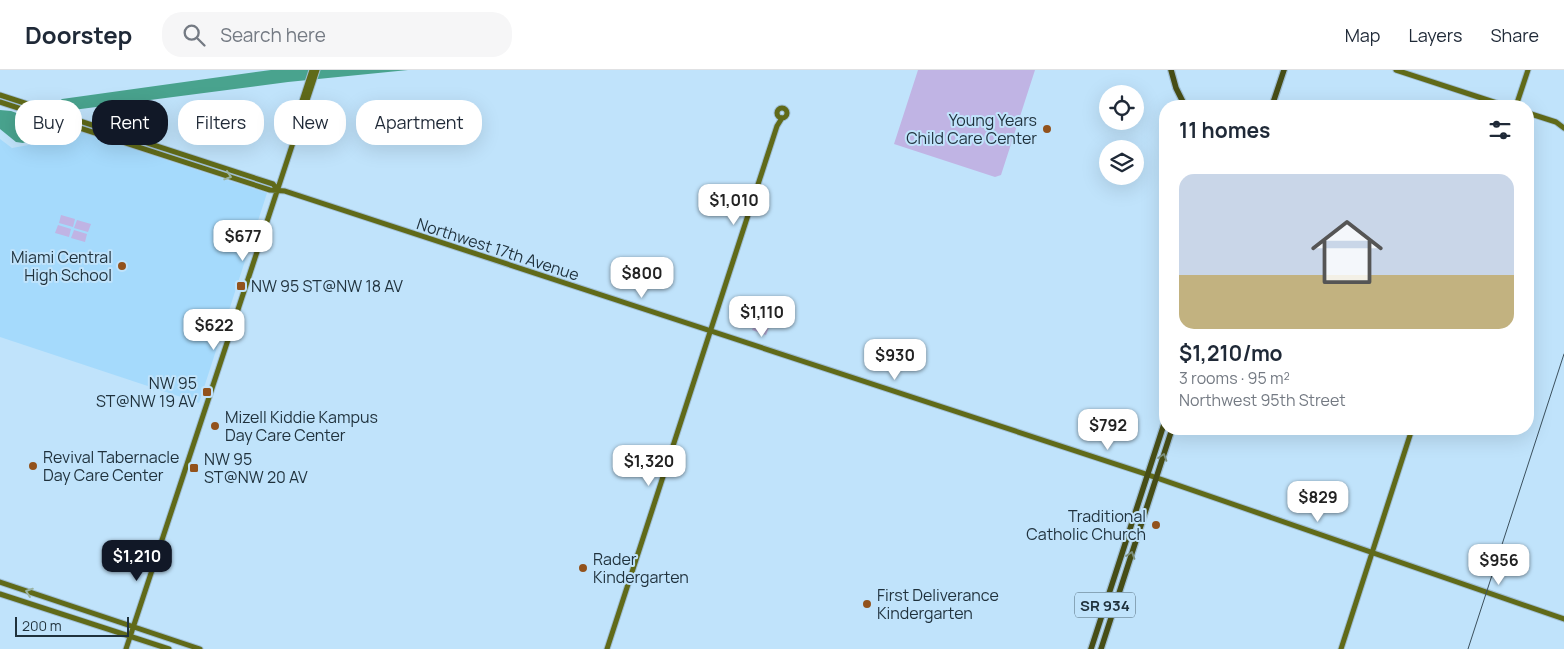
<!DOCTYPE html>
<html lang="en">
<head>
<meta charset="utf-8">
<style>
	:root { --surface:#fff; --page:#f6f6f7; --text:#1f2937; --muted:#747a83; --line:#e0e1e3; --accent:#111827 }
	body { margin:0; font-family:Manrope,sans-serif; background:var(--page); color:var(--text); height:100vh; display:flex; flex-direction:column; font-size:19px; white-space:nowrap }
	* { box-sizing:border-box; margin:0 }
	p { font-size:16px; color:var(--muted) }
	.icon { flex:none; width:28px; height:28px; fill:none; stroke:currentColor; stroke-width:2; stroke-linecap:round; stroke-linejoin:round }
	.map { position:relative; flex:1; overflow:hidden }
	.side { position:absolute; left:1159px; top:30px; width:375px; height:335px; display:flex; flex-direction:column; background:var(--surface); border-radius:20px; box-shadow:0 5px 20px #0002 }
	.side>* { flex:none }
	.hud { position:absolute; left:15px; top:30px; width:475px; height:45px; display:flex; gap:10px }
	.controls { position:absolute; left:1099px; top:15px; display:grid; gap:10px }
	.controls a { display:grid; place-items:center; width:45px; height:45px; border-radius:50%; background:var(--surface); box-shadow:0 5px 20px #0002; font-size:25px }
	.scale { position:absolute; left:15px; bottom:12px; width:114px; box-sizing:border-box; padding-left:5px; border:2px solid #1f313c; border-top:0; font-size:14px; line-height:18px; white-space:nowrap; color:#1f313c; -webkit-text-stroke:4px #c0e3fb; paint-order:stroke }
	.price { position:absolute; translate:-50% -42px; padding:0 11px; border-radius:10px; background:#fff; color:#222; font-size:16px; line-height:32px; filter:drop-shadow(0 1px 2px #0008) }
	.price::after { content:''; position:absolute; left:50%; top:30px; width:15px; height:11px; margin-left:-8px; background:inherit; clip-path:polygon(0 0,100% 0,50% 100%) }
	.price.current { background:var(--accent); color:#fff }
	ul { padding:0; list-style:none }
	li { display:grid; align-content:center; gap:10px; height:265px; padding:0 20px }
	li+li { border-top:1px solid var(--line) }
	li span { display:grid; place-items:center; height:155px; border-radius:15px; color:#555 }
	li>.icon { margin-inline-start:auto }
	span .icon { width:90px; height:90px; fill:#fffc; stroke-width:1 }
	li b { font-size:21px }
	h2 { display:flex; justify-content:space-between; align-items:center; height:60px; padding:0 20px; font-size:21px }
	.pill { padding:0 18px; border-radius:20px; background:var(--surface); box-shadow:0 5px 20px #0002; font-size:18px; line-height:45px }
	.pill.current { background:var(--accent); color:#fff }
	header { display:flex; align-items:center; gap:30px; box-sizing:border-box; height:70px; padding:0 25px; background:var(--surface); border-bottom:1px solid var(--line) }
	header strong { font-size:24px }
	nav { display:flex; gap:28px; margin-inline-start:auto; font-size:18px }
	.search { width:350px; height:45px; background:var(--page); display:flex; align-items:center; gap:12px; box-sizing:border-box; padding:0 18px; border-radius:20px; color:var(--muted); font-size:19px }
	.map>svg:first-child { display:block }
	.built { fill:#a5dafc }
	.green { fill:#c0b4e4 }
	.water { fill:#49a38e }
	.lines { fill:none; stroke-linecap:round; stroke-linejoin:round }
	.secondary-casing { stroke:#a0bfd5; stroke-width:7 }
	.primary-casing { stroke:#a0bfd5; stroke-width:8 }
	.secondary { stroke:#606a19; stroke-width:5 }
	.primary { stroke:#464d16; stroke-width:5.5 }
	.rail { stroke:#3b505d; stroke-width:1 }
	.oneway { stroke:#9ab3a1 }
	.oneway2 { stroke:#7d907d }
	.poi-dot { fill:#92521c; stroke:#c0e3fb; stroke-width:2 }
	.labels { text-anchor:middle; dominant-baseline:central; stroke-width:4; stroke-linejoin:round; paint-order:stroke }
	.shield { fill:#c0e3fb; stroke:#4f6675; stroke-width:1 }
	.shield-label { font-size:15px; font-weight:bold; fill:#1f313c }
	.poi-label { font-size:16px; fill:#1f313c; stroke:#c0e3fb; text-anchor:start }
	.street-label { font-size:16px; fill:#1f313c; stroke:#c0e3fb }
</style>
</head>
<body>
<header>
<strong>Doorstep</strong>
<div class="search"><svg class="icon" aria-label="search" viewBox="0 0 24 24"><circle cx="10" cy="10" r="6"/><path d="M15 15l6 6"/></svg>Search here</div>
<nav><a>Map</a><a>Layers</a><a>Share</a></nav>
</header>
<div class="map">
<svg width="1564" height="579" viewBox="0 0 1564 579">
	<rect width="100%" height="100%" fill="#c0e3fb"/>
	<path class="built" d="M 57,54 L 267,123 L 199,333 L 0,267 L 0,69 L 12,78 L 34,74 Z"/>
	<path class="green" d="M 918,0 L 1035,0 L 1001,105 L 995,107 L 894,74 Z
		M 61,145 L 75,149 L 73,157 L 59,153 Z
		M 77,150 L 91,154 L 88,162 L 74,158 Z
		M 58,155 L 71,159 L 69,167 L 55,163 Z
		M 74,160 L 87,164 L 85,172 L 71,168 Z
		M 758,242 L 772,247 L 769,255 L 755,251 Z
		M 755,252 L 769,257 L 766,265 L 752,260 Z"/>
	<path class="water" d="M 271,0 L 408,0 L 288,12 L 73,40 L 44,66 L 23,73 L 16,72 L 0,59 L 0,40 L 11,41 L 36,50 L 62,29 Z"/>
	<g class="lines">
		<g class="secondary-casing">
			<path id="secondary" d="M 1396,0 L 1506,36
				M 0,25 L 273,114 L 277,119
				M 0,32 L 270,120 L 285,121 L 1143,403 L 1564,549
				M 1516,36 L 1528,0
				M777 43a5 5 0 1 1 10 0a5 5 0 1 1-10 0Z
				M 1528,43 L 1556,52 L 1564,58
				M 300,48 L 299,40 L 312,0
				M 0,512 L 200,579
				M 0,524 L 169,579
				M 126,579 L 317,0
				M 607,579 L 777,56 L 782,48
				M 1341,579 L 1412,359"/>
		</g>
		<g class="primary-casing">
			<path id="primary" d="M 1171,0 L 1176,18 L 1185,36
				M 1272,36 L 1284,0
				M 1091,579 L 1165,351
				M 1101,579 L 1172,359"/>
		</g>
		<use href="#secondary" class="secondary"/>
		<use href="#primary" class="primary"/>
		<path class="rail" d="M 1468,579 L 1564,284"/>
	</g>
	<defs><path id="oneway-chevron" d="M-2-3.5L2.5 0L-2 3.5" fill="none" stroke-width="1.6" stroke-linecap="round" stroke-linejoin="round" transform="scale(1.25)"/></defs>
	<g class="oneway">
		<use href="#oneway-chevron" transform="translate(228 106) rotate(18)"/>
		<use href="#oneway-chevron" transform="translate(29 522) rotate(-161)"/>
	</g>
	<g class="oneway2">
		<use href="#oneway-chevron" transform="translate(1163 387) rotate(-72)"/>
		<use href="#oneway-chevron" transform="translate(1131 485) rotate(-72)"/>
	</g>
	<g class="poi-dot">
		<circle cx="1047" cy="59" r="5"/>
		<circle cx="122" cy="196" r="5"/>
		<rect x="236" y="211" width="10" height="10" rx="2.5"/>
		<rect x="202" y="317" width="10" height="10" rx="2.5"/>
		<circle cx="215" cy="356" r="5"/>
		<circle cx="33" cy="396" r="5"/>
		<rect x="189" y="393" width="10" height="10" rx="2.5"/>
		<circle cx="1156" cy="455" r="5"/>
		<circle cx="583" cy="498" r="5"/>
		<circle cx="867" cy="534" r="5"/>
	</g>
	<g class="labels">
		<rect class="shield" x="1075" y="522.5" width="60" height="25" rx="4"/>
		<g class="shield-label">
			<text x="1105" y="535">SR 934</text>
		</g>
		<g class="poi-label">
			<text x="1037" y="50" text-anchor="end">Young Years<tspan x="1037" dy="18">Child Care Center</tspan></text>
			<text x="112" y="187" text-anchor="end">Miami Central<tspan x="112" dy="18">High School</tspan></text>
			<text x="251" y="216">NW 95 ST@NW 18 AV</text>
			<text x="197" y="313" text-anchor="end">NW 95<tspan x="197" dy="18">ST@NW 19 AV</tspan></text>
			<text x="225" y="347">Mizell Kiddie Kampus<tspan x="225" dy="18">Day Care Center</tspan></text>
			<text x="43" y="387">Revival Tabernacle<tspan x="43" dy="18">Day Care Center</tspan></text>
			<text x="204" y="389">NW 95<tspan x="204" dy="18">ST@NW 20 AV</tspan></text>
			<text x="1146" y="446" text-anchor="end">Traditional<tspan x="1146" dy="18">Catholic Church</tspan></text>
			<text x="593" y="489">Rader<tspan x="593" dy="18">Kindergarten</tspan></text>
			<text x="877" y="525">First Deliverance<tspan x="877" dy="18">Kindergarten</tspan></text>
		</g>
		<g class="street-label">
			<text transform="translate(498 179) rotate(18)">Northwest 17th Avenue</text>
		</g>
	</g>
</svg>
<div class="controls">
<a><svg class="icon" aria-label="locate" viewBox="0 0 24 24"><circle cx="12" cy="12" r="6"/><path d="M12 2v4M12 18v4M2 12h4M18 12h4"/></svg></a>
<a><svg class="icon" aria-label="layers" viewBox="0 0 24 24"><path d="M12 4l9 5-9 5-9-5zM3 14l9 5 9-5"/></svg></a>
</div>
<div class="scale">200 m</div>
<b class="price" style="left:734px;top:156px">$1,010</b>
<b class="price" style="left:243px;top:192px">$677</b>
<b class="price" style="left:642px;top:229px">$800</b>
<b class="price" style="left:762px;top:268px">$1,110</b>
<b class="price" style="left:214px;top:281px">$622</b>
<b class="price" style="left:895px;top:311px">$930</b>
<b class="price" style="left:1108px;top:381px">$792</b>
<b class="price" style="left:649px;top:417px">$1,320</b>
<b class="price" style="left:1318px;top:453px">$829</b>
<b class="price current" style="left:137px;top:512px">$1,210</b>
<b class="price" style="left:1499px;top:516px">$956</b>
<div class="hud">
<a class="pill">Buy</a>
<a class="pill current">Rent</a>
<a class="pill">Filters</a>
<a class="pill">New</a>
<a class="pill">Apartment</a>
</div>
<section class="side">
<h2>11 homes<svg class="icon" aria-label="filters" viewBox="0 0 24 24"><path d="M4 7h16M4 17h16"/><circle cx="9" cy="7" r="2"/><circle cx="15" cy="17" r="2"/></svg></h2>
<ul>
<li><span style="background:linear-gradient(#c9d6e8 65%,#c2b280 0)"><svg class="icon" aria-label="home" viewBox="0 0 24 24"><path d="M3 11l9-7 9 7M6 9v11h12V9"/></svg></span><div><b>$1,210/mo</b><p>3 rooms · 95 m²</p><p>Northwest 95th Street</p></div></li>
</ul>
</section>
</div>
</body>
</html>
